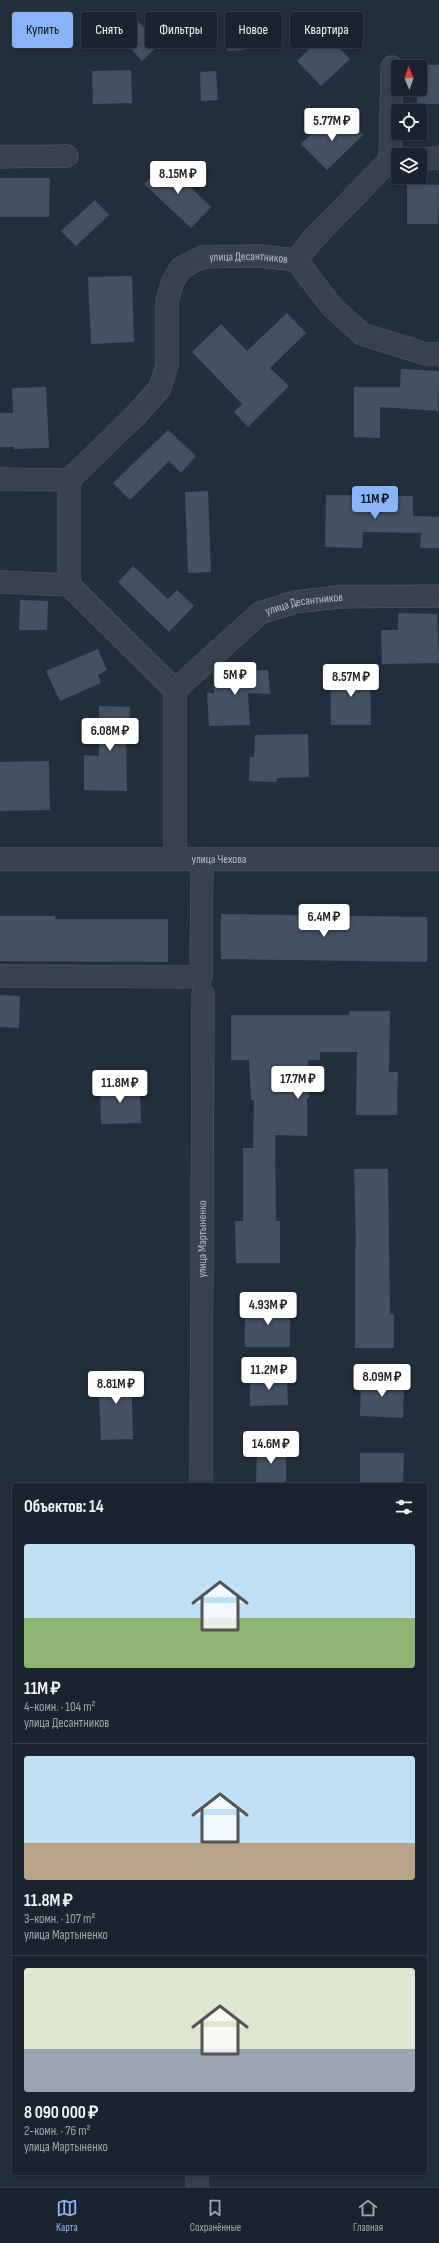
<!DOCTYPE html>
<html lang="ru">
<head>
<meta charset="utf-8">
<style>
	:root { --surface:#1b232e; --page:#282f3a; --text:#f1f3f6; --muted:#a0a4aa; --line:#39404a; --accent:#8ab4f8 }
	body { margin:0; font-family:"Sofia Sans Condensed",sans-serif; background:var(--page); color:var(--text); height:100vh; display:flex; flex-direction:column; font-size:15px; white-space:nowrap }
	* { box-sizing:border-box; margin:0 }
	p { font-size:13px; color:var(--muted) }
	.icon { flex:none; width:22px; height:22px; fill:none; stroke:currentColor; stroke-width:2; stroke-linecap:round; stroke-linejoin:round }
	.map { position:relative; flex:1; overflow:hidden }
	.sheet { position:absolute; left:12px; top:1483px; width:415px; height:692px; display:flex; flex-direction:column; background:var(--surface); border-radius:4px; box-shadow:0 2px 6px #0003,0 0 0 1px var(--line) }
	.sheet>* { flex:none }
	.top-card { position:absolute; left:12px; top:12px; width:415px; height:36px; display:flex; gap:8px }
	.needle { width:26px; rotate:358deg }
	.tools { position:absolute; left:391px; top:60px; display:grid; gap:8px }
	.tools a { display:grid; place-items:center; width:36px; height:36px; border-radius:4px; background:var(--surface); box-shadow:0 2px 6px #0003,0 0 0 1px var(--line); font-size:20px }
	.price { position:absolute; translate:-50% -34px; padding:0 9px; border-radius:4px; background:#fff; color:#222; font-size:13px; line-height:26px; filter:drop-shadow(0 1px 2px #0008) }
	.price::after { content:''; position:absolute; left:50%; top:24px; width:12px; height:9px; margin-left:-6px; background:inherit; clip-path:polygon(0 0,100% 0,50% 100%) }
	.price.active { background:var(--accent); color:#111 }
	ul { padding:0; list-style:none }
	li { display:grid; align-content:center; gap:8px; height:212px; padding:0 12px }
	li+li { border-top:1px solid var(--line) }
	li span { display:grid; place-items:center; height:124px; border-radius:4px; color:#555 }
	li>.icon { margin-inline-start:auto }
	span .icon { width:72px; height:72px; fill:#fffc; stroke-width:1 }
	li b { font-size:17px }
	h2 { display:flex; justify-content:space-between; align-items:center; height:48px; padding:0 12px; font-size:17px }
	.pill { padding:0 14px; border-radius:4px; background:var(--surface); box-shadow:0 2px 6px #0003,0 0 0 1px var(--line); font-size:14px; line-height:36px }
	.pill.active { background:var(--accent); color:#111 }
	.menu { display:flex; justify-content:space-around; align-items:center; height:56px; border-top:1px solid var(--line); background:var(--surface); font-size:11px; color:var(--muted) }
	.menu a { display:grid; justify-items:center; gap:2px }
	.menu .active { color:var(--accent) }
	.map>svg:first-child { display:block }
	.building { fill:#455162 }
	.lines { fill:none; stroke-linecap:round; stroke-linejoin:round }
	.minor-casing { stroke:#565f6c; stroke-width:23 }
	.minor { stroke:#38414e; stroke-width:22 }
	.labels { text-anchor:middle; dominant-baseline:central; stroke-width:3; stroke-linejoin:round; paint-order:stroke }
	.street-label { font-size:12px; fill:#b4bcc9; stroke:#1d2633 }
</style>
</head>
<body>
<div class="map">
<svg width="439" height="2187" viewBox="0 0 439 2187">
	<rect width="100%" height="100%" fill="#242f3e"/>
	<path class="building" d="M 137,20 L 160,44 L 142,61 L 119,36 Z
		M 244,20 L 245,50 L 227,51 L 225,21 Z
		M 325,33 L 350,59 L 321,86 L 297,61 Z
		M 417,65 L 439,65 L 439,104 L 417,104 L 417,89 L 420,89 L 420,67 L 417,67 Z
		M 131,70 L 132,103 L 93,104 L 92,71 Z
		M 216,71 L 218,100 L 201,101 L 200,72 Z
		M 346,118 L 363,135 L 327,170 L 301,144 L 325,121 L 334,129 Z
		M 165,163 L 211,207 L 191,228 L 144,184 Z
		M 0,178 L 50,178 L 49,217 L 0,217 Z
		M 407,184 L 439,185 L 438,224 L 407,224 Z
		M 95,200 L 109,215 L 76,246 L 61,231 Z
		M 132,276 L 134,342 L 91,344 L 88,277 Z
		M 287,313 L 306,333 L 270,368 L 289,386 L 248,427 L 234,412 L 242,404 L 192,352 L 221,324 L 247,351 Z
		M 401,369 L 439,371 L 438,411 L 380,407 L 380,438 L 354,437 L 354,387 L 400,387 Z
		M 46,387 L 49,448 L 14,449 L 14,447 L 0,447 L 0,413 L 13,413 L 12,388 Z
		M 168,430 L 196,456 L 181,473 L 169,461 L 130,500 L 113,483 Z
		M 208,491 L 211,572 L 188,573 L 185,492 Z
		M 326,495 L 413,496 L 413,516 L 439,517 L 439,548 L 420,548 L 421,533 L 363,532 L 362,548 L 325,547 Z
		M 133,566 L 168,599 L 177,590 L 194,606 L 169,632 L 118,582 Z
		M 20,600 L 48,601 L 47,630 L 19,630 Z
		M 398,613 L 437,614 L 439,663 L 382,664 L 381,630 L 398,630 Z
		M 98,649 L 107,670 L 98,675 L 101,683 L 60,701 L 46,671 Z
		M 268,670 L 270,694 L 248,693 L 250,725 L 209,726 L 207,693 L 214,693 L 213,673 L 215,671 Z
		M 370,671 L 371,725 L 331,725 L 330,672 Z
		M 99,706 L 130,707 L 129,742 L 126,742 L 127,791 L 84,790 L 84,755 L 99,756 Z
		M 308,734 L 309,777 L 277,778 L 276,782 L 249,781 L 250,757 L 254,757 L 255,735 Z
		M 49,761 L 50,810 L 0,811 L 0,762 Z
		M 221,914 L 427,917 L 427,962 L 221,959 Z
		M 0,916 L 55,916 L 55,919 L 168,919 L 168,962 L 0,961 Z
		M 0,995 L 20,996 L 19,1028 L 0,1027 Z
		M 350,1011 L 390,1011 L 389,1072 L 398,1072 L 397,1115 L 356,1115 L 357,1052 L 320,1052 L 320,1060 L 308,1060 L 309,1098 L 307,1098 L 307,1136 L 275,1135 L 276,1221 L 280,1221 L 280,1263 L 236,1263 L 235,1221 L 243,1221 L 243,1148 L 253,1148 L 254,1100 L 251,1100 L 249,1060 L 231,1060 L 231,1015 L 349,1015 Z
		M 140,1085 L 141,1123 L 101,1124 L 100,1086 Z
		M 354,1169 L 388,1169 L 390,1314 L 394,1314 L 394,1348 L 355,1348 L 355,1247 L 356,1247 Z
		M 245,1305 L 290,1305 L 290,1347 L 245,1347 Z
		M 131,1370 L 133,1439 L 101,1440 L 98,1371 Z
		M 250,1376 L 287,1377 L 288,1405 L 250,1406 Z
		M 361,1379 L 404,1380 L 403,1418 L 360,1416 Z
		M 257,1445 L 286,1445 L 286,1485 L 256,1485 Z
		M 360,1453 L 404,1453 L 403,1485 L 360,1485 Z"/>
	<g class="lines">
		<g class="minor-casing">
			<g id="minor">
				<path d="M 0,157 L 67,156"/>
				<path d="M 420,159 L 439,158"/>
				<path d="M 390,160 L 392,67"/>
				<path d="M 296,260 L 314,238 L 390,160 L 398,160"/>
				<path d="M 0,479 L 69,480"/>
				<path d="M 0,582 L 69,585 L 175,690 L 175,859"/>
				<path id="s1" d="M 69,585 L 69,480 L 135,416 L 160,388 L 167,365 L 167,301 L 172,283 L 181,268 L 202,257 L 260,256 L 296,260 L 332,307 L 362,334 L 426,354 L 439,354"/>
				<path id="s2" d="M 175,690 L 260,613 L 295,602 L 338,597 L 439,596"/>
				<path id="s3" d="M 0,859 L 439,859"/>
				<path d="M 0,976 L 201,977 L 202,859"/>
				<path id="s4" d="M 201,1485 L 203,994"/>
				<path d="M 197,2187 L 197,2173"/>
			</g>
		</g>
		<use href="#minor" class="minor"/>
	</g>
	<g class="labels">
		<g class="street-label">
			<text stroke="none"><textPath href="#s1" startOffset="429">улица Десантников</textPath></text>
			<text stroke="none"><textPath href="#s2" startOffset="160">улица Десантников</textPath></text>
			<text stroke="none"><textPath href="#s3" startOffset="219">улица Чехова</textPath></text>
			<text stroke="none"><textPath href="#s4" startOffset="246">улица Мартыненко</textPath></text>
		</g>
	</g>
</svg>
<div class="tools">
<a><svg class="needle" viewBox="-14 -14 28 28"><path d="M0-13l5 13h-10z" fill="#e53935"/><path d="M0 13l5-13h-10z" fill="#a0a4aa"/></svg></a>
<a><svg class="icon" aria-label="locate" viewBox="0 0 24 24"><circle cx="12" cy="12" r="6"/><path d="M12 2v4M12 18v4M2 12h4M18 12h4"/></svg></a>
<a><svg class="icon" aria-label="layers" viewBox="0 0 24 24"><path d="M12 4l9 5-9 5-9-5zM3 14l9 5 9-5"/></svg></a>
</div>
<b class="price" style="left:332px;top:142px">5.77M ₽</b>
<b class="price" style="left:178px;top:195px">8.15M ₽</b>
<b class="price active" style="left:375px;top:520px">11M ₽</b>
<b class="price" style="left:235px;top:696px">5M ₽</b>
<b class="price" style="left:351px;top:698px">8.57M ₽</b>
<b class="price" style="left:110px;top:752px">6.08M ₽</b>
<b class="price" style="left:324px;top:938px">6.4M ₽</b>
<b class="price" style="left:298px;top:1100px">17.7M ₽</b>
<b class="price" style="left:120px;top:1104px">11.8M ₽</b>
<b class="price" style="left:268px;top:1326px">4.93M ₽</b>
<b class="price" style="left:269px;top:1391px">11.2M ₽</b>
<b class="price" style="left:382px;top:1398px">8.09M ₽</b>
<b class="price" style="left:116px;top:1405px">8.81M ₽</b>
<b class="price" style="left:271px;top:1465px">14.6M ₽</b>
<div class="top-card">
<a class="pill active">Купить</a>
<a class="pill">Снять</a>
<a class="pill">Фильтры</a>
<a class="pill">Новое</a>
<a class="pill">Квартира</a>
</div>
<section class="sheet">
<h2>Объектов: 14<svg class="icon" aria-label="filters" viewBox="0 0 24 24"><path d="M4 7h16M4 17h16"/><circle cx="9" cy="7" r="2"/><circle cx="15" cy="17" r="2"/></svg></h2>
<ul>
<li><span style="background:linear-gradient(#bfe0f5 60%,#8fb573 0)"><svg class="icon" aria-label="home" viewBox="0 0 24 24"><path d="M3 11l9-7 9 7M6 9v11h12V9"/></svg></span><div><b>11M ₽</b><p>4-комн. · 104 m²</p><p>улица Десантников</p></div></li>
<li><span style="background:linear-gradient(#bfe0f5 70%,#b9a48a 0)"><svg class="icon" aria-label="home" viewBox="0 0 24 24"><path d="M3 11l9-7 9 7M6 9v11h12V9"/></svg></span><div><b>11.8M ₽</b><p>3-комн. · 107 m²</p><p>улица Мартыненко</p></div></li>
<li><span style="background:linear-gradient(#dfe7d0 65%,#9aa5b1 0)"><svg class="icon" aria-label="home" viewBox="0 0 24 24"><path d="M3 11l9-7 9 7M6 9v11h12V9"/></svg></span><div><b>8 090 000 ₽</b><p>2-комн. · 76 m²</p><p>улица Мартыненко</p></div></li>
</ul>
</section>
</div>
<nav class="menu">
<a class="active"><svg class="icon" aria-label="map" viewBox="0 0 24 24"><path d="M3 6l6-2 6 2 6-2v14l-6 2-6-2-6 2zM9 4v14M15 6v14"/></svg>Карта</a>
<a><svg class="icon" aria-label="saved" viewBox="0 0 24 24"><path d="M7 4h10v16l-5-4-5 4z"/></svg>Сохранённые</a>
<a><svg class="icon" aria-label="home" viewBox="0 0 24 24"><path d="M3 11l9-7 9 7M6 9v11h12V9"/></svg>Главная</a>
</nav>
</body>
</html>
